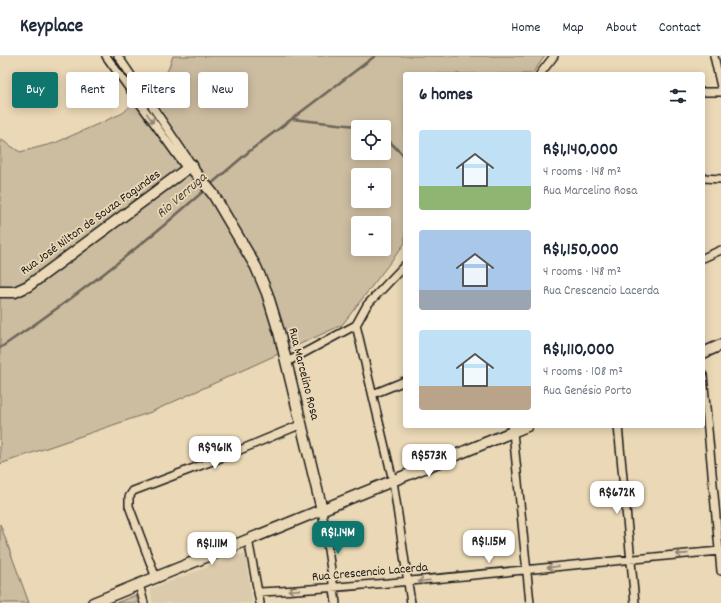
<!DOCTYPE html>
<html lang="en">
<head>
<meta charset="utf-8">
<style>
	:root { --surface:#fff; --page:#f2f2f3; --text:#1f2937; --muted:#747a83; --line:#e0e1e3; --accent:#0f766e }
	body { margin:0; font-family:Dekko,sans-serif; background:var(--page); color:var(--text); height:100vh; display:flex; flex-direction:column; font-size:15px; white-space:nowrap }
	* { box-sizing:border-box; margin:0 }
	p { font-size:13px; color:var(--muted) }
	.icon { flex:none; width:22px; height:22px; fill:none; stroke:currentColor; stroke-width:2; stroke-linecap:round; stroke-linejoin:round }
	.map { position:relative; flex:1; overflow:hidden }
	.sheet { position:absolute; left:403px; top:16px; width:302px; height:356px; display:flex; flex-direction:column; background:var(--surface); border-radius:4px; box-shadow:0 2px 10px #0003 }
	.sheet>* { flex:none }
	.guide { position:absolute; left:12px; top:16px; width:331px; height:36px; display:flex; gap:8px }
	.fabs { position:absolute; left:351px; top:64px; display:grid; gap:8px }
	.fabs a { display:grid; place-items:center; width:40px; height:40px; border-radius:4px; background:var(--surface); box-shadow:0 2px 10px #0003; font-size:20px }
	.price { position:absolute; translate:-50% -34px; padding:0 9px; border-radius:8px; background:#fff; color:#222; font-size:13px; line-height:26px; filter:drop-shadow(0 1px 2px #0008) }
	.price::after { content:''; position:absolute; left:50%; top:24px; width:12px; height:9px; margin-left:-6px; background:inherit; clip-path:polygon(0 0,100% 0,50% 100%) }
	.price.selected { background:var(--accent); color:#fff }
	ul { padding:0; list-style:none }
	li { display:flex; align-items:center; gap:12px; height:100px; padding:0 16px }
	li span { display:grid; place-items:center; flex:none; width:112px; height:80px; border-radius:4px; color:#555 }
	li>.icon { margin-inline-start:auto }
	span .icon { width:48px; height:48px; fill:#fffc; stroke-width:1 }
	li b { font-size:17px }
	h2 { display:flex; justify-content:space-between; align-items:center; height:48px; padding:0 16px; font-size:17px }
	.tag { padding:0 14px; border-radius:4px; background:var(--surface); box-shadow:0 2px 10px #0003; font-size:14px; line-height:36px }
	.tag.selected { background:var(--accent); color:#fff }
	header { display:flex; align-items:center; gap:24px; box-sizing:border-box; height:56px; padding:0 20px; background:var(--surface); border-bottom:1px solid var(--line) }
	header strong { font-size:19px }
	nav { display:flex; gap:22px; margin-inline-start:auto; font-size:14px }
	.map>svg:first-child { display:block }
	.built { fill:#dbcaab }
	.green { fill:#ccbca0; stroke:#746c5e; fill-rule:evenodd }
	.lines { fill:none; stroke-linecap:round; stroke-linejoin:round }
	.stream { stroke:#6c6558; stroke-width:2.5 }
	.street-casing { stroke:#1c1c1c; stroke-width:10 }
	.secondary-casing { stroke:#1c1c1c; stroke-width:13 }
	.street { stroke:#ead8b6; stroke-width:7 }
	.secondary { stroke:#ead8b6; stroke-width:10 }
	.oneway { stroke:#8d8371 }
	.labels { text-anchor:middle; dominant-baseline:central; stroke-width:3.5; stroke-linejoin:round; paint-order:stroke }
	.street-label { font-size:13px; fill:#1c1c1c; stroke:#ead8b6 }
	.water-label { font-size:14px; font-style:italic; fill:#4b463f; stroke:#ead8b6 }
</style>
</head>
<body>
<header>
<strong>Keyplace</strong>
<nav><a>Home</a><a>Map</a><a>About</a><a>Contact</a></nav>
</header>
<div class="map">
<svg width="721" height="547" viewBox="0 0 721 547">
	<rect width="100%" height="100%" fill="#ead8b6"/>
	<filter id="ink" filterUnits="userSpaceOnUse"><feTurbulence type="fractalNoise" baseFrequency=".025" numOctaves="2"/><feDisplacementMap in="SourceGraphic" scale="8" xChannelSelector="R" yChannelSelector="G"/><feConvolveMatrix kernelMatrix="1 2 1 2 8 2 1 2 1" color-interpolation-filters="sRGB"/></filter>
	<g filter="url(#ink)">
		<path class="built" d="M 245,497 L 252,547 L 153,547 L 150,533 Z"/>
		<path class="green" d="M 173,0 L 545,0 L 532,18 L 405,18 L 405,187 L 342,269 L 151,356 L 0,408 L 0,83 L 20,96 L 55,87 L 123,57 L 168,14 ZM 358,71 L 384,71 L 384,97 L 358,97 ZM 358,119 L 384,119 L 384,145 L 358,145 ZM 358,167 L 384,167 L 384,193 L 358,193 Z
			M 0,468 L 29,547 L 0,547 Z
			M 136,539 L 138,547 L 116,547 Z"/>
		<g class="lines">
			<path class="stream" d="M 292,63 L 365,71
				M 384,80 L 405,101
				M 210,129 L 252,93 L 375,0
				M 0,292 C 72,244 142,190 206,133"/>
			<g class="street-casing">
				<path id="street" d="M 106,0 L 187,113
					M 118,0 L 192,109
					M 714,0 L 721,31
					M 540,18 L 554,0
					M 703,36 L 721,36
					M 703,122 L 721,123
					M 703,202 L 721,194
					M 356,269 L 393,425 L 411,547
					M 287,306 L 356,269 L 367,249 L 405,209
					M 703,319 L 721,515
					M 373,338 L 405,325
					M 511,370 L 513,376 L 530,547
					M 618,370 L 635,547
					M 322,454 L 336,547
					M 248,483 L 260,547
					M 156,522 L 129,450 L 129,441 L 133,435 L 223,401 L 302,368
					M 139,528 L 144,547
					M 259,536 C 414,528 567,508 721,495"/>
			</g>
			<g class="secondary-casing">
				<path id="secondary" d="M 0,236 L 15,236 L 28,230 L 192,109 L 194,115 L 213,138 L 256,211 L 267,237 L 279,276 L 322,454
					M 703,297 L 721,289
					M 93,547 L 527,370"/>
			</g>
			<use href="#street" class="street"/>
			<use href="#secondary" class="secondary"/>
		</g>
		<defs><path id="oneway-shaft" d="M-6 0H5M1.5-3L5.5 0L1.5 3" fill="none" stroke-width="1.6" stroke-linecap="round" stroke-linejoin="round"/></defs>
		<g class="oneway">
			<use href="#oneway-shaft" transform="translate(150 62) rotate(55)"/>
			<use href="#oneway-shaft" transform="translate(682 498) rotate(176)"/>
			<use href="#oneway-shaft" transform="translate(553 511) rotate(173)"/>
			<use href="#oneway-shaft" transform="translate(424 525) rotate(174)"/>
			<use href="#oneway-shaft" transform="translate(294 534) rotate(177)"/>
		</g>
	</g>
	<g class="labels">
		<g class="street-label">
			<text transform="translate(91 167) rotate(-36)">Rua José Nilton de Souza Fagundes</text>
			<text transform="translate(303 318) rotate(76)">Rua Marcelino Rosa</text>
			<text transform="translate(370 517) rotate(-5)">Rua Crescencio Lacerda</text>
		</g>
		<g class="water-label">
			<text transform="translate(182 140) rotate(-41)">Rio Verruga</text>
		</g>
	</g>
</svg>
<div class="fabs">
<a><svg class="icon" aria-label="locate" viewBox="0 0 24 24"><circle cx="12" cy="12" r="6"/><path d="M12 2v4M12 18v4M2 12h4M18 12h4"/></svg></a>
<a>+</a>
<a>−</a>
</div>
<b class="price" style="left:215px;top:414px">R$961K</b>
<b class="price" style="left:429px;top:422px">R$573K</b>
<b class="price" style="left:617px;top:459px">R$672K</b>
<b class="price selected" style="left:338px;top:499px">R$1.14M</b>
<b class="price" style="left:489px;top:508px">R$1.15M</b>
<b class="price" style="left:212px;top:510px">R$1.11M</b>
<div class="guide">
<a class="tag selected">Buy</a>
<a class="tag">Rent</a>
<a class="tag">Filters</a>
<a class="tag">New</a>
</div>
<section class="sheet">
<h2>6 homes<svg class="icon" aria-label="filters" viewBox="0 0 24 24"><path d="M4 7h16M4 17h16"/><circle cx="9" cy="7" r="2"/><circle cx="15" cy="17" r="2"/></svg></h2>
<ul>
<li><span style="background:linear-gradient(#bfe0f5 70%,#8fb573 0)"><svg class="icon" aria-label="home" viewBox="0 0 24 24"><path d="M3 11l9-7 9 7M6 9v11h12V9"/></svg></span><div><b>R$1,140,000</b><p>4 rooms · 148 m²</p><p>Rua Marcelino Rosa</p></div></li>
<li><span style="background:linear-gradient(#a9c7e8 75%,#9aa5b1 0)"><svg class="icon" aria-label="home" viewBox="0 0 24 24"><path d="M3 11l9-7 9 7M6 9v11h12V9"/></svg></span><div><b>R$1,150,000</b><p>4 rooms · 148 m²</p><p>Rua Crescencio Lacerda</p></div></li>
<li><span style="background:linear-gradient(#bfe0f5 70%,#b9a48a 0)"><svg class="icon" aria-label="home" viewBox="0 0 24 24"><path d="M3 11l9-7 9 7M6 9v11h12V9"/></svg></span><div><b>R$1,110,000</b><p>4 rooms · 108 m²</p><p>Rua Genésio Porto</p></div></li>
</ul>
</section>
</div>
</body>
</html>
